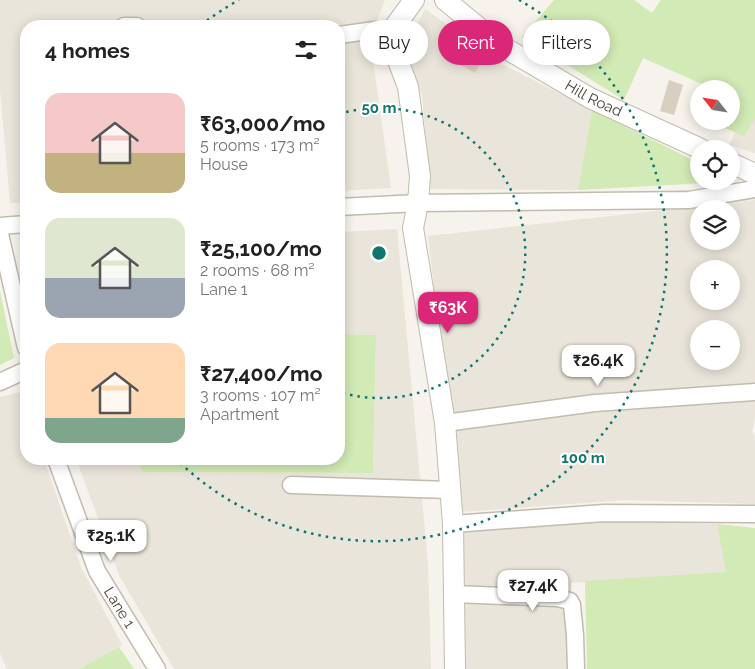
<!DOCTYPE html>
<html lang="en">
<head>
<meta charset="utf-8">
<style>
	:root { --surface:#fff; --page:#f6f6f6; --text:#222; --muted:#767676; --accent:#db2777 }
	body { margin:0; font-family:Raleway,sans-serif; background:var(--page); color:var(--text); height:100vh; display:flex; flex-direction:column; font-size:19px; white-space:nowrap }
	* { box-sizing:border-box; margin:0 }
	p { font-size:16px; color:var(--muted) }
	.icon { flex:none; width:28px; height:28px; fill:none; stroke:currentColor; stroke-width:2; stroke-linecap:round; stroke-linejoin:round }
	.map { position:relative; flex:1; overflow:hidden }
	.details { position:absolute; left:20px; top:20px; width:325px; height:445px; display:flex; flex-direction:column; background:var(--surface); border-radius:20px; box-shadow:0 2px 12px #0003 }
	.details>* { flex:none }
	.top-card { position:absolute; left:360px; top:20px; width:320px; height:45px; display:flex; gap:10px }
	.needle { width:32px; rotate:300deg }
	.controls { position:absolute; left:690px; top:80px; display:grid; gap:10px }
	.controls a { display:grid; place-items:center; width:50px; height:50px; border-radius:50%; background:var(--surface); box-shadow:0 2px 12px #0003; font-size:25px }
	.price { position:absolute; translate:-50% -42px; padding:0 11px; border-radius:10px; background:#fff; color:#222; font-size:16px; line-height:32px; filter:drop-shadow(0 1px 2px #0008) }
	.price::after { content:''; position:absolute; left:50%; top:30px; width:15px; height:11px; margin-left:-8px; background:inherit; clip-path:polygon(0 0,100% 0,50% 100%) }
	.price.on { background:var(--accent); color:#fff }
	ul { padding:0; list-style:none }
	li { display:flex; align-items:center; gap:15px; height:125px; padding:0 25px }
	li span { display:grid; place-items:center; flex:none; width:140px; height:100px; border-radius:15px; color:#555 }
	li>.icon { margin-inline-start:auto }
	span .icon { width:60px; height:60px; fill:#fffc; stroke-width:1 }
	li b { font-size:21px }
	h2 { display:flex; justify-content:space-between; align-items:center; height:60px; padding:0 25px; font-size:21px }
	.chip { padding:0 18px; border-radius:22px; background:var(--surface); box-shadow:0 2px 12px #0003; font-size:18px; line-height:45px }
	.chip.on { background:var(--accent); color:#fff }
	.map>svg:first-child { display:block }
	.residential { fill:#eae5da; fill-rule:evenodd }
	.green { fill:#d2eab5 }
	.building { fill:#d8cfc1 }
	.lines { fill:none; stroke-linecap:round; stroke-linejoin:round }
	.minor-casing { stroke:#c2bbae; stroke-width:19 }
	.tertiary-casing { stroke:#c2bbae; stroke-width:22 }
	.minor { stroke:#fff; stroke-width:16 }
	.tertiary { stroke:#fff; stroke-width:20 }
	.ring { fill:none; stroke:#0f766e; stroke-width:2.5; stroke-dasharray:2.5 5 }
	.labels { text-anchor:middle; dominant-baseline:central; stroke-width:4; stroke-linejoin:round; paint-order:stroke }
	.street-label { font-size:15px; fill:#4b4439; stroke:#fff }
	.centre { fill:#0f766e; stroke:#fff; stroke-width:2.5 }
	.ring-label { font-size:15px; text-anchor:middle; font-weight:bold; fill:#0f766e; stroke:#fff; stroke-width:4; stroke-linejoin:round; paint-order:stroke }
</style>
</head>
<body>
<div class="map">
<svg width="755" height="669" viewBox="0 0 755 669">
	<rect width="100%" height="100%" fill="#f6f3ec"/>
	<path class="residential" d="M 0,0 L 385,0 L 370,39 L 391,188 L 339,191 L 339,26 L 26,26 L 26,203 L 10,203 L 0,89 Z
		M 425,9 L 502,64 L 592,110 L 578,190 L 430,189 L 422,96 L 402,53 Z
		M 755,90 L 755,153 L 729,145 Z
		M 755,200 L 755,418 L 752,431 L 755,439 L 755,504 L 626,500 L 460,512 L 428,236 ZM 699,209 L 731,209 L 731,241 L 699,241 ZM 699,269 L 731,269 L 731,301 L 699,301 ZM 699,329 L 731,329 L 731,361 L 699,361 Z
		M 397,229 L 428,564 L 431,669 L 174,669 L 120,577 L 76,459 L 138,459 L 142,472 L 373,473 L 376,335 L 339,334 L 339,232 Z
		M 20,392 L 26,409 L 26,459 L 44,459 L 81,567 L 122,645 L 79,669 L 7,669 L 0,653 L 0,397 Z
		M 614,521 L 717,524 L 727,572 L 571,583 L 570,669 L 461,669 L 463,532 Z"/>
	<path class="green" d="M 554,0 L 634,0 L 652,13 L 661,0 L 755,0 L 755,119 L 744,136 L 709,121 L 731,121 L 731,89 L 713,89 L 643,58 L 624,100 L 522,37 Z
		M 592,110 L 699,163 L 699,181 L 708,181 L 707,183 L 578,190 Z
		M 0,291 L 14,358 L 0,365 Z
		M 339,334 L 376,335 L 373,473 L 142,472 L 138,459 L 339,459 Z
		M 717,524 L 755,528 L 755,669 L 587,669 L 585,581 L 726,572 Z
		M 119,647 L 134,669 L 79,669 Z"/>
	<path class="building" d="M 466,44 L 485,55 L 475,73 L 456,62 Z
		M 669,80 L 683,85 L 674,115 L 660,111 Z"/>
	<g class="lines">
		<g class="minor-casing">
			<g id="minor">
				<path d="M 124,26 L 137,26"/>
				<path d="M 339,35 L 375,30 L 393,29"/>
				<path d="M 339,207 L 418,203 L 689,200 L 755,189"/>
				<path d="M 0,226 L 26,224"/>
				<path d="M 0,234 L 26,348"/>
				<path d="M 0,382 L 26,370"/>
				<path d="M 445,423 L 595,403 L 755,392"/>
				<path id="s1" d="M 56,459 L 97,571 L 157,669"/>
				<path d="M 291,485 L 450,490"/>
				<path d="M 453,524 L 604,513 L 755,514"/>
				<path d="M 453,594 L 557,598 L 570,601 L 572,605 L 575,635 L 576,669"/>
			</g>
		</g>
		<g class="tertiary-casing">
			<g id="tertiary">
				<path d="M 414,0 L 393,29 L 391,42 L 408,87 L 420,176 L 418,203 L 413,228 L 445,423 L 453,524 L 455,669"/>
				<path id="s2" d="M 445,0 L 500,45 L 590,98 L 701,149"/>
				<path d="M 731,163 L 755,174"/>
			</g>
		</g>
		<use href="#minor" class="minor"/>
		<use href="#tertiary" class="tertiary"/>
	</g>
	<g class="ring">
		<path d="M339 114A145 145 0 1 1 339 392"/>
		<path d="M201 25A289 289 0 0 1 239 0M519 0A289 289 0 1 1 176 459"/>
	</g>
	<g class="labels">
		<g class="street-label">
			<text stroke="none"><textPath href="#s2" startOffset="179">Hill Road</textPath></text>
			<text stroke="none"><textPath href="#s1" startOffset="162">Lane 1</textPath></text>
		</g>
	</g>
	<circle cx="379" cy="253" r="8" class="centre"/>
	<g class="ring-label">
		<text x="379" y="113">50 m</text>
		<text x="583" y="463">100 m</text>
	</g>
</svg>
<div class="controls">
<a><svg class="needle" viewBox="-14 -14 28 28"><path d="M0-13l5 13h-10z" fill="#e53935"/><path d="M0 13l5-13h-10z" fill="#767676"/></svg></a>
<a><svg class="icon" aria-label="locate" viewBox="0 0 24 24"><circle cx="12" cy="12" r="6"/><path d="M12 2v4M12 18v4M2 12h4M18 12h4"/></svg></a>
<a><svg class="icon" aria-label="layers" viewBox="0 0 24 24"><path d="M12 4l9 5-9 5-9-5zM3 14l9 5 9-5"/></svg></a>
<a>+</a>
<a>−</a>
</div>
<b class="price on" style="left:448px;top:334px">₹63K</b>
<b class="price" style="left:598px;top:387px">₹26.4K</b>
<b class="price" style="left:111px;top:562px">₹25.1K</b>
<b class="price" style="left:533px;top:612px">₹27.4K</b>
<div class="top-card">
<a class="chip">Buy</a>
<a class="chip on">Rent</a>
<a class="chip">Filters</a>
</div>
<section class="details">
<h2>4 homes<svg class="icon" aria-label="filters" viewBox="0 0 24 24"><path d="M4 7h16M4 17h16"/><circle cx="9" cy="7" r="2"/><circle cx="15" cy="17" r="2"/></svg></h2>
<ul>
<li><span style="background:linear-gradient(#f6c9c9 60%,#c2b280 0)"><svg class="icon" aria-label="home" viewBox="0 0 24 24"><path d="M3 11l9-7 9 7M6 9v11h12V9"/></svg></span><div><b>₹63,000/mo</b><p>5 rooms · 173 m²</p><p>House</p></div></li>
<li><span style="background:linear-gradient(#dfe7d0 60%,#9aa5b1 0)"><svg class="icon" aria-label="home" viewBox="0 0 24 24"><path d="M3 11l9-7 9 7M6 9v11h12V9"/></svg></span><div><b>₹25,100/mo</b><p>2 rooms · 68 m²</p><p>Lane 1</p></div></li>
<li><span style="background:linear-gradient(#ffd9b3 75%,#7fa58c 0)"><svg class="icon" aria-label="home" viewBox="0 0 24 24"><path d="M3 11l9-7 9 7M6 9v11h12V9"/></svg></span><div><b>₹27,400/mo</b><p>3 rooms · 107 m²</p><p>Apartment</p></div></li>
</ul>
</section>
</div>
</body>
</html>
